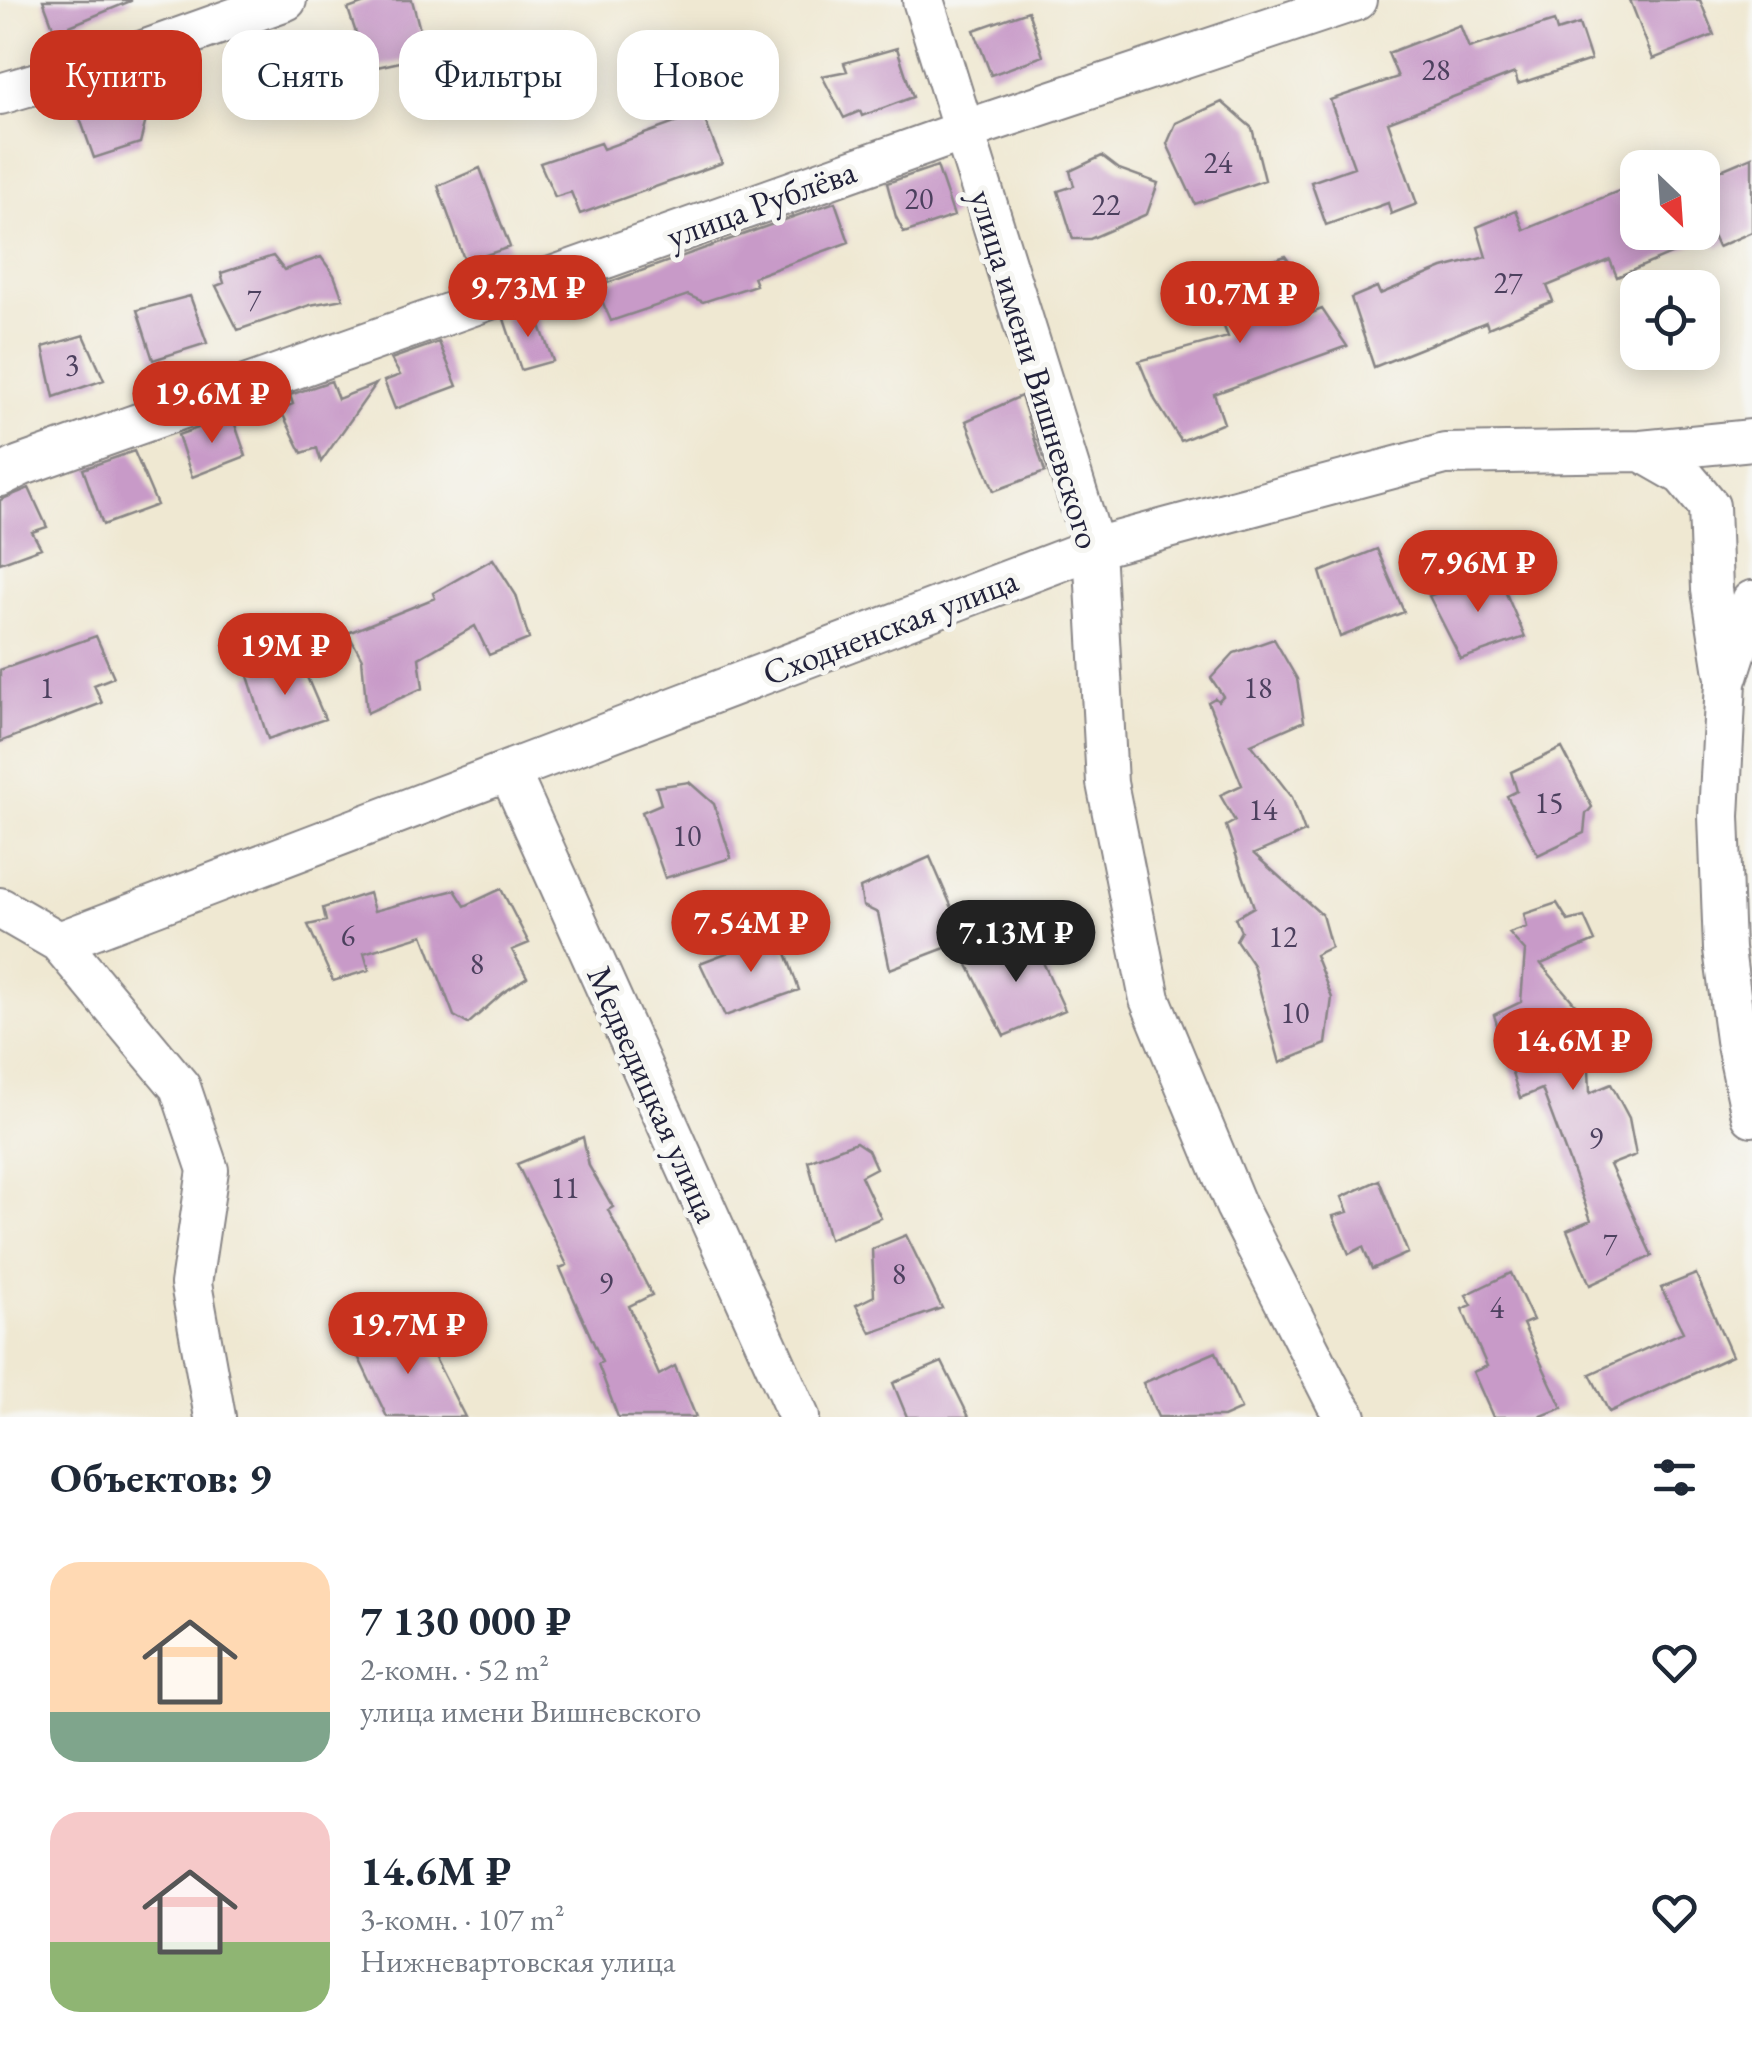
<!DOCTYPE html>
<html lang="ru">
<head>
<meta charset="utf-8">
<style>
	:root { --surface:#fff; --page:#f6f6f7; --text:#1f2937; --muted:#747a83; --accent:#c8321e }
	body { margin:0; font-family:"EB Garamond",serif; background:var(--page); color:var(--text); height:100vh; display:flex; flex-direction:column; font-size:38px; white-space:nowrap }
	* { box-sizing:border-box; margin:0 }
	p { font-size:32px; color:var(--muted) }
	.icon { flex:none; width:55px; height:55px; fill:none; stroke:currentColor; stroke-width:2; stroke-linecap:round; stroke-linejoin:round }
	.map { position:relative; height:1417px; overflow:hidden }
	.panel { display:flex; flex-direction:column; background:var(--surface); flex:1 }
	.panel>* { flex:none }
	.guide { position:absolute; left:30px; top:30px; width:1000px; height:90px; display:flex; gap:20px }
	.needle { width:65px; rotate:155deg }
	.fabs { position:absolute; left:1620px; top:150px; display:grid; gap:20px }
	.fabs a { display:grid; place-items:center; width:100px; height:100px; border-radius:20px; background:var(--surface); box-shadow:0 5px 25px #0003; font-size:50px }
	.price { position:absolute; translate:-50% -85px; padding:0 22px; border-radius:35px; background:var(--accent); color:#fff; font-size:32px; line-height:65px; filter:drop-shadow(0 2px 5px #0008) }
	.price::after { content:''; position:absolute; left:50%; top:60px; width:30px; height:22px; margin-left:-15px; background:inherit; clip-path:polygon(0 0,100% 0,50% 100%) }
	.price.on { background:#222; color:#fff }
	ul { padding:0; list-style:none }
	li { display:flex; align-items:center; gap:30px; height:250px; padding:0 50px }
	li span { display:grid; place-items:center; flex:none; width:280px; height:200px; border-radius:30px; color:#555 }
	li>.icon { margin-inline-start:auto }
	span .icon { width:120px; height:120px; fill:#fffc; stroke-width:1 }
	li b { font-size:42px }
	h2 { display:flex; justify-content:space-between; align-items:center; height:120px; padding:0 50px; font-size:42px }
	.pill { padding:0 35px; border-radius:30px; background:var(--surface); box-shadow:0 5px 25px #0003; font-size:35px; line-height:90px }
	.pill.on { background:var(--accent); color:#fff }
	.map>svg:first-child { display:block }
	.building { fill:#c89ac8 }
	.lines { fill:none; stroke-linecap:round; stroke-linejoin:round }
	.minor-casing { stroke:#888586; stroke-width:44 }
	.minor { stroke:#fff; stroke-width:40 }
	.labels { text-anchor:middle; dominant-baseline:central; stroke-width:10; stroke-linejoin:round; paint-order:stroke }
	.number-label { font-size:30px; fill:#4c405e }
	.street-label { font-size:35px; fill:#22223b; stroke:#f6f6f2 }
</style>
</head>
<body>
<div class="map">
<svg width="1752" height="1417" viewBox="0 0 1752 1417">
	<rect width="100%" height="100%" fill="#f6f6f2"/>
	<filter id="ink" filterUnits="userSpaceOnUse"><feTurbulence type="fractalNoise" baseFrequency=".01" numOctaves="2"/><feDisplacementMap in="SourceGraphic" scale="20" xChannelSelector="R" yChannelSelector="G"/><feConvolveMatrix kernelMatrix="1 2 1 2 8 2 1 2 1" color-interpolation-filters="sRGB"/></filter>
	<filter id="wash" filterUnits="userSpaceOnUse"><feTurbulence type="fractalNoise" baseFrequency=".0048" numOctaves="4" result="noise"/><feDisplacementMap in="SourceGraphic" scale="40" xChannelSelector="R" yChannelSelector="G"/><feGaussianBlur stdDeviation="2.25" result="paint"/><feColorMatrix in="noise" values="0 0 0 0 0 0 0 0 0 0 0 0 0 0 0 0 0 1.4 0 .05"/><feComposite in="paint" operator="in"/></filter>
	<g filter="url(#wash)">
		<rect width="100%" height="100%" fill="#efe8d2"/>
		<g id="blocks">
			<path class="building" d="M 43,0 L 131,0 L 131,1 L 55,32 Z
				M 373,0 L 412,0 L 427,56 L 368,69 L 348,9 Z
				M 1630,0 L 1700,0 L 1714,35 L 1653,59 Z
				M 1028,11 L 1043,56 L 991,75 L 974,30 Z
				M 1554,21 L 1557,31 L 1579,24 L 1591,60 L 1518,84 L 1515,73 L 1388,122 L 1417,204 L 1391,214 L 1388,203 L 1326,225 L 1311,182 L 1354,167 L 1330,100 L 1398,77 L 1388,53 L 1460,25 L 1469,48 Z
				M 278,36 L 296,83 L 244,102 L 227,50 Z
				M 897,48 L 913,97 L 862,116 L 860,111 L 844,118 L 822,76 L 847,71 L 844,63 Z
				M 136,92 L 146,120 L 140,143 L 94,158 L 77,110 Z
				M 1222,102 L 1252,128 L 1265,180 L 1195,204 L 1167,144 L 1176,123 Z
				M 702,113 L 722,163 L 580,214 L 571,192 L 555,197 L 540,163 L 600,143 L 603,149 Z
				M 1102,156 L 1119,169 L 1158,183 L 1147,214 L 1090,239 L 1073,239 L 1058,191 L 1074,186 L 1070,171 Z
				M 1752,157 L 1752,232 L 1718,247 L 1713,236 L 1617,277 L 1610,260 L 1547,286 L 1553,301 L 1488,328 L 1486,322 L 1374,367 L 1351,298 L 1377,287 L 1380,294 L 1443,268 L 1486,257 L 1477,227 L 1516,211 L 1524,230 L 1638,183 L 1638,232 L 1702,232 L 1702,178 Z
				M 937,166 L 954,216 L 904,233 L 896,217 L 887,183 Z
				M 480,168 L 510,247 L 465,262 L 438,186 Z
				M 835,202 L 849,242 L 753,277 L 756,285 L 703,302 L 688,295 L 611,321 L 596,287 Z
				M 273,256 L 284,270 L 321,257 L 334,275 L 343,299 L 310,305 L 238,330 L 216,286 L 224,283 L 221,273 Z
				M 1285,256 L 1302,280 L 1297,319 L 1322,309 L 1347,346 L 1214,394 L 1224,423 L 1181,441 L 1155,400 L 1139,361 L 1228,337 L 1207,284 Z
				M 190,296 L 207,343 L 153,360 L 137,310 Z
				M 534,309 L 553,361 L 521,370 L 504,319 Z
				M 84,335 L 104,380 L 54,397 L 43,347 Z
				M 439,342 L 457,386 L 395,409 L 384,381 L 400,375 L 391,359 Z
				M 331,381 L 338,399 L 376,384 L 321,462 L 317,448 L 302,453 L 280,409 L 293,404 L 290,395 Z
				M 1021,396 L 1045,472 L 994,491 L 966,421 Z
				M 232,416 L 246,456 L 192,477 L 178,435 Z
				M 134,451 L 157,505 L 103,525 L 83,469 Z
				M 29,488 L 47,527 L 32,532 L 41,548 L 0,563 L 0,500 Z
				M 1377,549 L 1404,612 L 1340,637 L 1320,572 Z
				M 493,559 L 516,595 L 529,639 L 489,655 L 475,626 L 419,658 L 423,688 L 367,713 L 362,659 L 348,633 L 435,598 L 433,593 Z
				M 1495,568 L 1525,637 L 1461,659 L 1429,596 Z
				M 96,636 L 114,677 L 94,685 L 102,703 L 0,742 L 0,670 Z
				M 1274,639 L 1297,679 L 1304,721 L 1251,744 L 1292,797 L 1305,832 L 1254,854 L 1322,915 L 1331,947 L 1315,955 L 1332,998 L 1326,1044 L 1280,1063 L 1253,965 L 1236,940 L 1241,931 L 1235,918 L 1254,907 L 1226,826 L 1235,821 L 1220,795 L 1242,785 L 1208,702 L 1215,698 L 1218,701 L 1223,696 L 1211,678 L 1234,653 Z
				M 298,656 L 325,719 L 268,739 L 248,676 Z
				M 1562,748 L 1592,807 L 1586,814 L 1584,833 L 1538,855 L 1507,796 L 1517,791 L 1511,772 Z
				M 689,782 L 714,804 L 731,858 L 665,878 L 642,812 L 661,804 L 656,787 Z
				M 930,857 L 966,940 L 890,969 L 878,913 L 863,906 L 860,888 Z
				M 501,889 L 529,943 L 512,950 L 527,977 L 503,993 L 468,1024 L 454,1016 L 423,935 L 364,953 L 369,970 L 333,981 L 308,925 L 326,921 L 323,908 L 369,893 L 374,911 L 455,890 L 465,906 Z
				M 1557,903 L 1568,921 L 1584,917 L 1595,941 L 1541,964 L 1587,1018 L 1590,1093 L 1611,1084 L 1629,1118 L 1636,1155 L 1610,1165 L 1652,1256 L 1590,1285 L 1567,1230 L 1591,1220 L 1542,1089 L 1520,1098 L 1494,1015 L 1521,1002 L 1525,951 L 1509,933 L 1527,927 L 1524,914 Z
				M 779,933 L 799,990 L 725,1016 L 700,963 Z
				M 1030,934 L 1065,1010 L 1004,1036 L 966,961 Z
				M 583,1137 L 589,1166 L 613,1207 L 608,1210 L 652,1295 L 629,1306 L 659,1375 L 675,1366 L 696,1417 L 618,1417 L 598,1364 L 602,1362 L 560,1268 L 567,1265 L 517,1164 Z
				M 856,1142 L 868,1150 L 876,1168 L 861,1176 L 881,1218 L 829,1239 L 808,1161 Z
				M 1379,1180 L 1408,1253 L 1372,1269 L 1363,1247 L 1349,1254 L 1333,1216 L 1348,1212 L 1342,1197 Z
				M 906,1235 L 942,1308 L 871,1333 L 856,1305 L 874,1296 L 872,1249 Z
				M 1511,1273 L 1533,1320 L 1523,1324 L 1562,1408 L 1539,1417 L 1493,1417 L 1473,1372 L 1487,1366 L 1462,1309 L 1472,1305 L 1466,1295 Z
				M 1696,1274 L 1732,1356 L 1609,1412 L 1590,1374 L 1683,1332 L 1661,1288 Z
				M 418,1325 L 465,1417 L 387,1417 L 355,1350 Z
				M 1216,1352 L 1241,1409 L 1223,1417 L 1158,1417 L 1143,1383 Z
				M 942,1362 L 969,1417 L 907,1417 L 893,1383 Z"/>
		</g>
	</g>
	<g filter="url(#ink)">
		<use href="#blocks" fill-opacity="0" stroke="#888586" stroke-width="2.5"/>
		<g class="lines">
			<g class="minor-casing">
				<path id="minor" d="M 923,0 L 1094,548 L 1107,783 L 1150,999 L 1236,1206 L 1336,1402 L 1346,1417
					M 0,94 L 132,55 L 286,0
					M 1641,451 L 1683,475 L 1709,506 L 1712,590 L 1725,673
					M 0,476 L 20,466 L 963,131 L 1356,0
					M 1752,601 L 1726,682 L 1719,816 L 1724,949 L 1736,1040 L 1752,1116
					M 509,771 L 799,1417
					M 0,908 L 59,942 L 180,1087 L 208,1170 L 191,1284 L 215,1417
					M 59,942 L 1094,548 L 1445,454 L 1641,451 L 1752,440"/>
			</g>
			<use href="#minor" class="minor"/>
		</g>
	</g>
	<g class="labels">
		<g class="number-label">
			<text x="1436" y="69">28</text>
			<text x="1218" y="162">24</text>
			<text x="919" y="198">20</text>
			<text x="1106" y="204">22</text>
			<text x="1508" y="282">27</text>
			<text x="254" y="299">7</text>
			<text x="72" y="364">3</text>
			<text x="47" y="687">1</text>
			<text x="1258" y="687">18</text>
			<text x="1549" y="802">15</text>
			<text x="1263" y="809">14</text>
			<text x="687" y="835">10</text>
			<text x="348" y="935">6</text>
			<text x="1283" y="936">12</text>
			<text x="477" y="963">8</text>
			<text x="1295" y="1012">10</text>
			<text x="1596" y="1137">9</text>
			<text x="565" y="1187">11</text>
			<text x="1610" y="1243">7</text>
			<text x="899" y="1273">8</text>
			<text x="606" y="1282">9</text>
			<text x="1497" y="1307">4</text>
		</g>
		<g class="street-label">
			<text transform="translate(761 203) rotate(-20)">улица Рублёва</text>
			<text transform="translate(1036 369) rotate(73)">улица имени Вишневского</text>
			<text transform="translate(890 626) rotate(-21)">Сходненская улица</text>
			<text transform="translate(654 1094) rotate(66)">Медведицкая улица</text>
		</g>
	</g>
</svg>
<div class="fabs">
<a><svg class="needle" viewBox="-14 -14 28 28"><path d="M0-13l5 13h-10z" fill="#e53935"/><path d="M0 13l5-13h-10z" fill="#747a83"/></svg></a>
<a><svg class="icon" aria-label="locate" viewBox="0 0 24 24"><circle cx="12" cy="12" r="6"/><path d="M12 2v4M12 18v4M2 12h4M18 12h4"/></svg></a>
</div>
<b class="price" style="left:528px;top:340px">9.73M ₽</b>
<b class="price" style="left:1240px;top:346px">10.7M ₽</b>
<b class="price" style="left:212px;top:446px">19.6M ₽</b>
<b class="price" style="left:1478px;top:615px">7.96M ₽</b>
<b class="price" style="left:285px;top:698px">19M ₽</b>
<b class="price" style="left:751px;top:975px">7.54M ₽</b>
<b class="price on" style="left:1016px;top:985px">7.13M ₽</b>
<b class="price" style="left:1573px;top:1093px">14.6M ₽</b>
<b class="price" style="left:408px;top:1377px">19.7M ₽</b>
<div class="guide">
<a class="pill on">Купить</a>
<a class="pill">Снять</a>
<a class="pill">Фильтры</a>
<a class="pill">Новое</a>
</div>
</div>
<section class="panel">
<h2>Объектов: 9<svg class="icon" aria-label="filters" viewBox="0 0 24 24"><path d="M4 7h16M4 17h16"/><circle cx="9" cy="7" r="2"/><circle cx="15" cy="17" r="2"/></svg></h2>
<ul>
<li><span style="background:linear-gradient(#ffd9b3 75%,#7fa58c 0)"><svg class="icon" aria-label="home" viewBox="0 0 24 24"><path d="M3 11l9-7 9 7M6 9v11h12V9"/></svg></span><div><b>7 130 000 ₽</b><p>2-комн. · 52 m²</p><p>улица имени Вишневского</p></div><svg class="icon" aria-label="heart" viewBox="0 0 24 24"><path d="M12 20l-8-8c-3-5 5-10 8-4 3-6 11-1 8 4z"/></svg></li>
<li><span style="background:linear-gradient(#f6c9c9 65%,#8fb573 0)"><svg class="icon" aria-label="home" viewBox="0 0 24 24"><path d="M3 11l9-7 9 7M6 9v11h12V9"/></svg></span><div><b>14.6M ₽</b><p>3-комн. · 107 m²</p><p>Нижневартовская улица</p></div><svg class="icon" aria-label="heart" viewBox="0 0 24 24"><path d="M12 20l-8-8c-3-5 5-10 8-4 3-6 11-1 8 4z"/></svg></li>
</ul>
</section>
</body>
</html>
